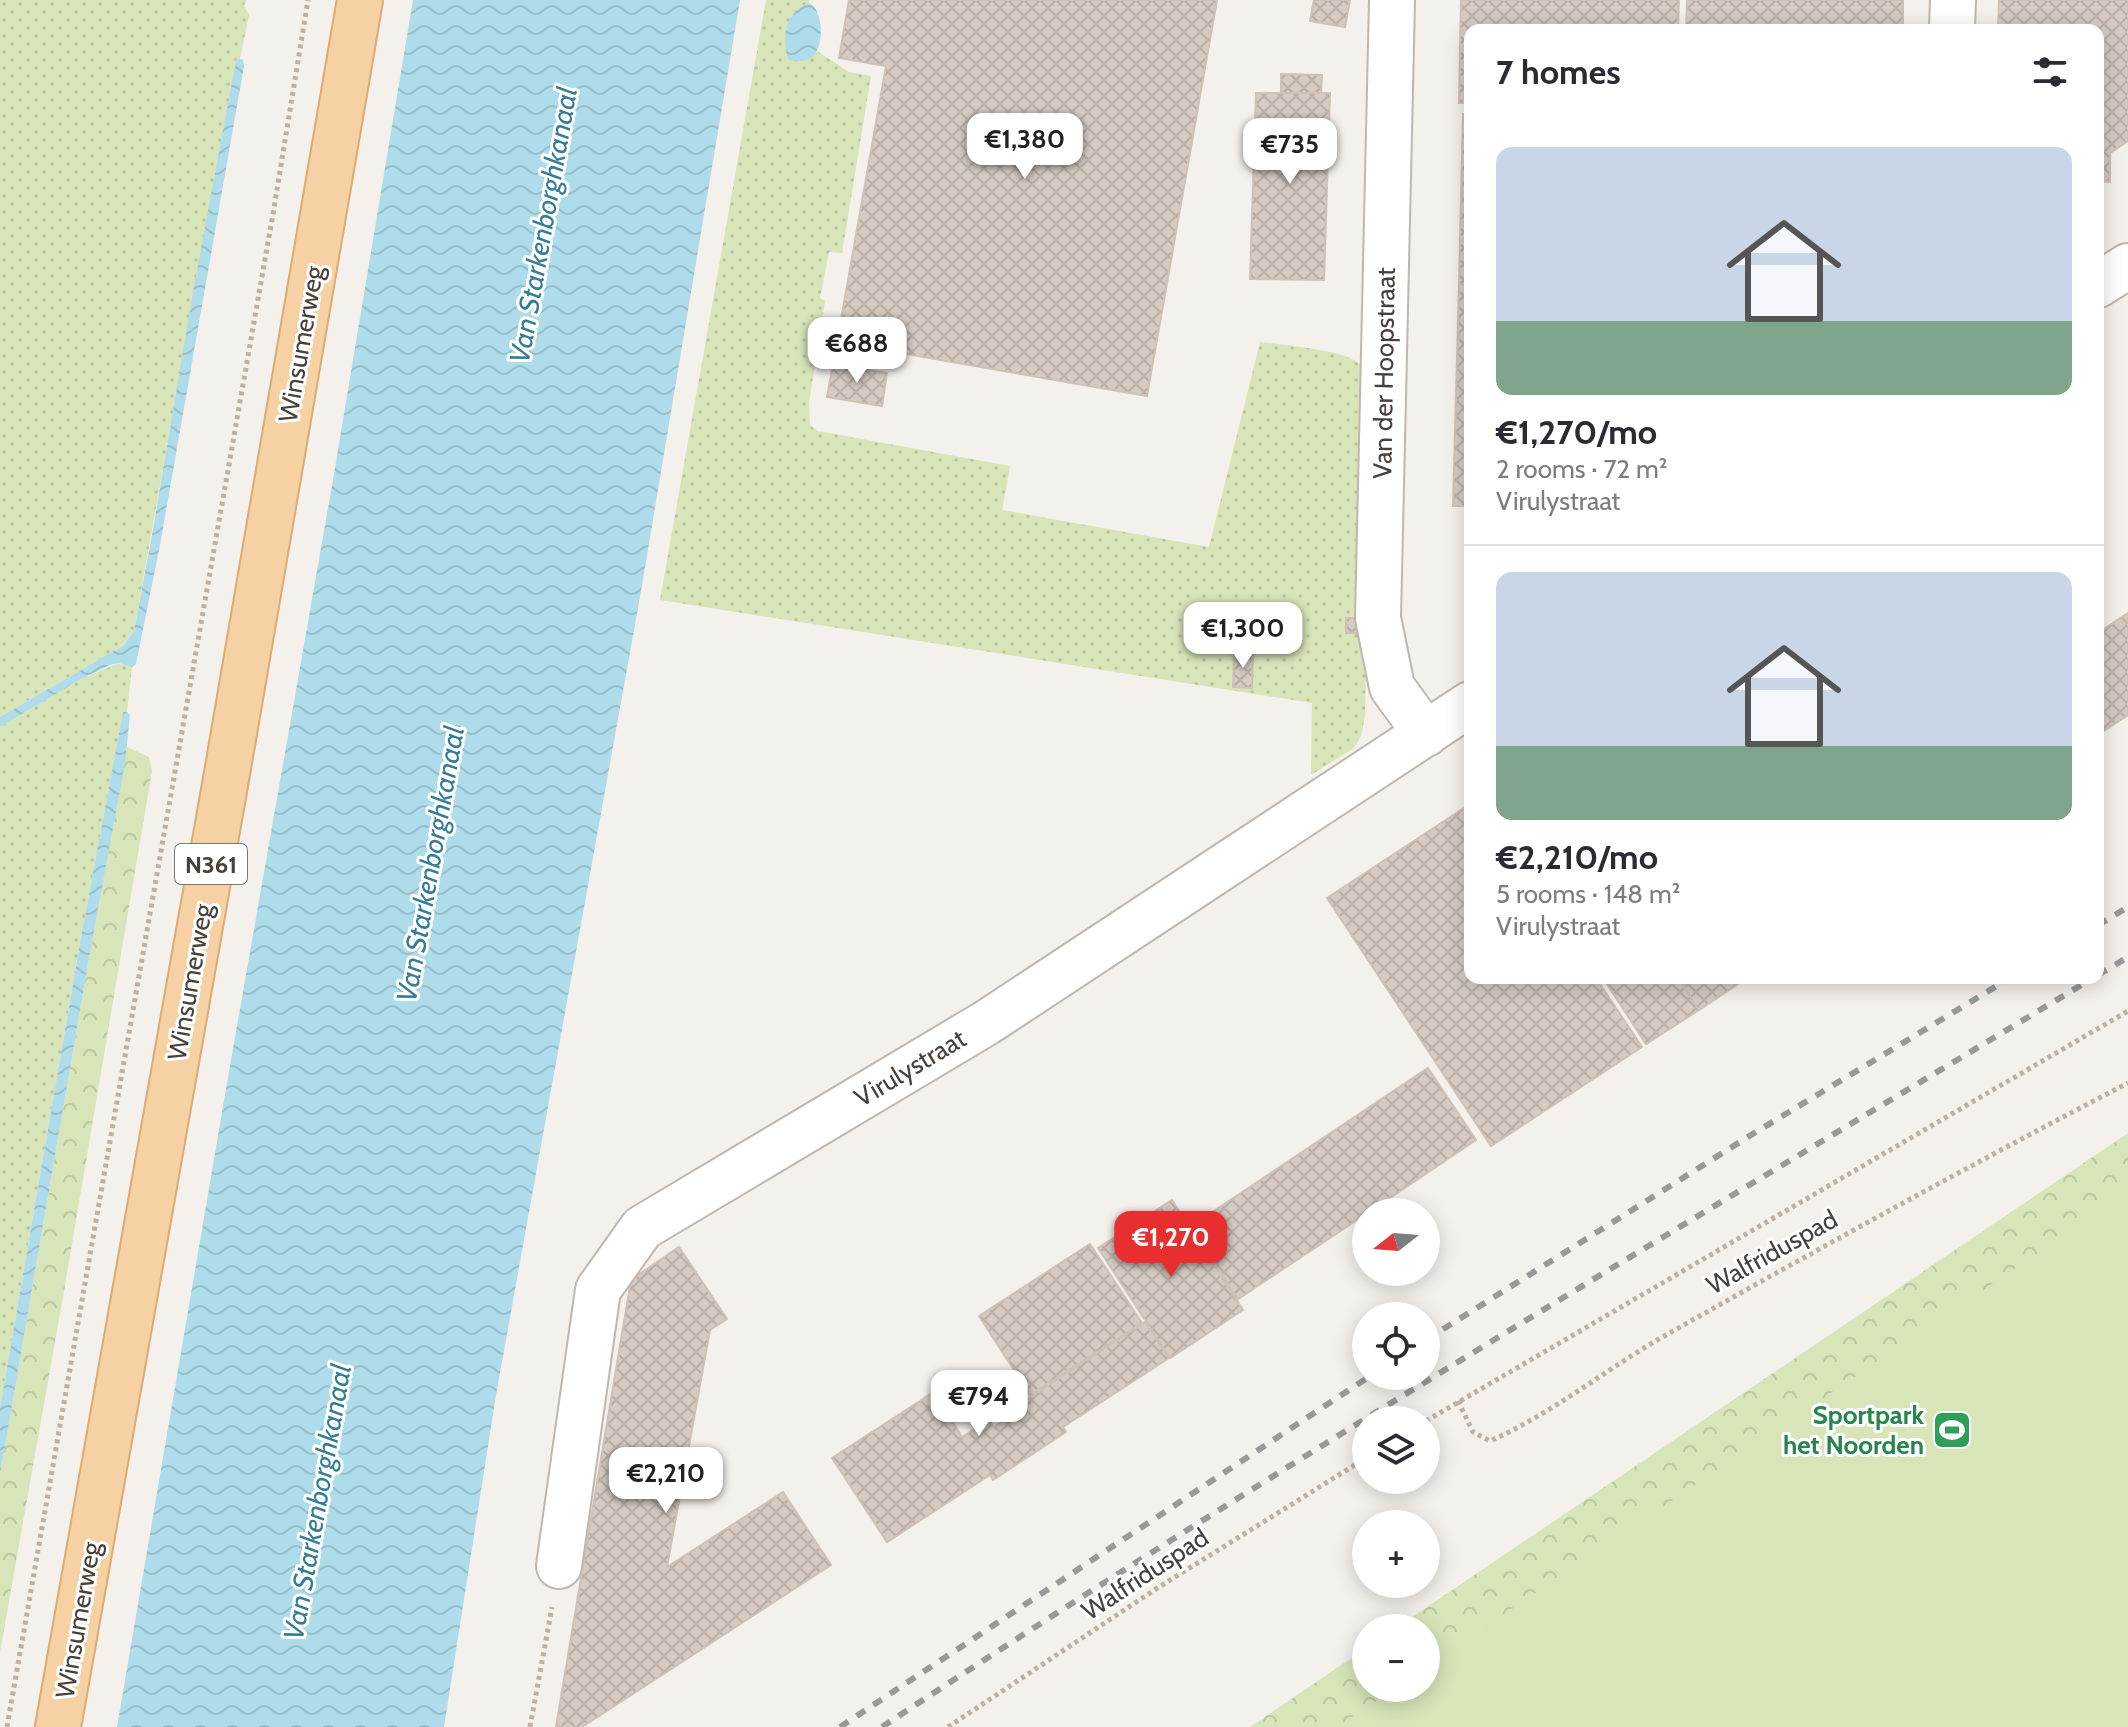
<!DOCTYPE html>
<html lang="en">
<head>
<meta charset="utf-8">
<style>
	:root { --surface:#fff; --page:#f7f7f7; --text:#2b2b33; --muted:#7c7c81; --line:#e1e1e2; --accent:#e82f30 }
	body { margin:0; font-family:Cabin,sans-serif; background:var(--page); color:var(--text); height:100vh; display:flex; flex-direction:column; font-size:30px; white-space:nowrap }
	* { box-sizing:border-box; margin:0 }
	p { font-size:26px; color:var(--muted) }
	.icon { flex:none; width:44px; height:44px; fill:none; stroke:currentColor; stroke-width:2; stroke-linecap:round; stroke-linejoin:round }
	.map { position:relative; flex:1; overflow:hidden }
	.details { position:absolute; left:1464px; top:24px; width:640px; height:960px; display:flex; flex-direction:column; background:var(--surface); border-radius:16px; box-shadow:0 4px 20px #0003 }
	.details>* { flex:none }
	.needle { width:52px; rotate:253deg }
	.tools { position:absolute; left:1352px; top:1198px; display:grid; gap:16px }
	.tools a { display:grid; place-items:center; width:88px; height:88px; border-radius:50%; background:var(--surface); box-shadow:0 4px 20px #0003; font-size:40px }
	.price { position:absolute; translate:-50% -68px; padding:0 18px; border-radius:16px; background:#fff; color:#222; font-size:26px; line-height:52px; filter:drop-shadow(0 2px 4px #0008) }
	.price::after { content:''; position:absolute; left:50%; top:48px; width:24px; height:18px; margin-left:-12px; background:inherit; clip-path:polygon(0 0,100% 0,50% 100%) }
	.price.on { background:var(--accent); color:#fff }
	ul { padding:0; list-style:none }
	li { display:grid; align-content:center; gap:16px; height:424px; padding:0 32px }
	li+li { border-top:2px solid var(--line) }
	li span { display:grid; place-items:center; height:248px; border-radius:16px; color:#555 }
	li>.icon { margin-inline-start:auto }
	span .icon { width:144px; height:144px; fill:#fffc; stroke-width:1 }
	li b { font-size:34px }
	h2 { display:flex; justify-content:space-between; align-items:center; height:96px; padding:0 32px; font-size:34px }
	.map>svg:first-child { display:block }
	.grass { fill:url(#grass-dots) }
	.forest { fill:url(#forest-crowns) }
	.garden { fill:#d8e5b8 }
	.water { fill:url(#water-waves) }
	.building { fill:url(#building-cross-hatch); stroke:#d0c1b6; stroke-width:2 }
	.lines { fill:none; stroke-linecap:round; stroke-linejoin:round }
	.street-casing { stroke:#bfb7af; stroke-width:48 }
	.primary-casing { stroke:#dbab73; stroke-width:48 }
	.path { stroke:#c0b0a1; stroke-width:5; stroke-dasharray:4 4; stroke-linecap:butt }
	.street { stroke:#fff; stroke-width:44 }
	.primary { stroke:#f6d1a3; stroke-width:44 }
	.rail { stroke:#999; stroke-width:6; stroke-dasharray:10 10; stroke-linecap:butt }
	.labels { text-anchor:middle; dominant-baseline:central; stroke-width:6; stroke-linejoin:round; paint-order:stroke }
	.shield { fill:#fff; stroke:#7f7975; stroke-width:2 }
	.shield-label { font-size:24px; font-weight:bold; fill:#48403a }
	.street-label { font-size:26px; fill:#48403a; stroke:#fff }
	.leisure-label { font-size:26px; font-weight:bold; fill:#27864d; stroke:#fff; text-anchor:end }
	.water-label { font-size:28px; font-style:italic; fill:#357c96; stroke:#fff }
</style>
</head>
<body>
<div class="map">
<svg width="2128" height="1727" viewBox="0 0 2128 1727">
	<defs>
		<pattern id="grass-dots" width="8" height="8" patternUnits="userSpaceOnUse" patternTransform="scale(2)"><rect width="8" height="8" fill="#d8e5b8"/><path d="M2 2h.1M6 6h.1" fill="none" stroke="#bbc69f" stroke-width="1.8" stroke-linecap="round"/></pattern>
		<pattern id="forest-crowns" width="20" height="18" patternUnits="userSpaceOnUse" patternTransform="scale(2)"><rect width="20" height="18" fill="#d8e5b8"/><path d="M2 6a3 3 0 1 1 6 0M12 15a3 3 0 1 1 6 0" fill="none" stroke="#bbc69f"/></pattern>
		<pattern id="water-waves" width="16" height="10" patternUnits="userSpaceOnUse" patternTransform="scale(2)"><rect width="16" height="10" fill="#aedceb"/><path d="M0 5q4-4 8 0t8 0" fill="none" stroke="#97beca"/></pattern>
		<pattern id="building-cross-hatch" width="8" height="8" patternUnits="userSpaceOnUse" patternTransform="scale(2)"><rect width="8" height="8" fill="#d5cbc2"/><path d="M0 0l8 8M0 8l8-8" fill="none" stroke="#b8afa7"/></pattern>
	</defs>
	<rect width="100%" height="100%" fill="#f4f0ec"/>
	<path class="grass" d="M 0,0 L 246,0 L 244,6 L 249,15 L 240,59 L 236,60 L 134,631 L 124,645 L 0,717 Z
		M 766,0 L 809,0 L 809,3 L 801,6 L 811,58 L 817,51 L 849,72 L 871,76 L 842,253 L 829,252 L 820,298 L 825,301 L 809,403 L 810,425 L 818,431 L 1010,466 L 1002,510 L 1209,547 L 1260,342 C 1283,345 1339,349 1357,362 C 1364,368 1368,376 1372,383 L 1365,716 L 1361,736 L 1354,748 L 1311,775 L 1312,703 L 660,600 Z
		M 119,663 L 132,667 L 127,712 L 123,713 L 80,943 L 0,1408 L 0,727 L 81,679 Z"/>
	<path class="forest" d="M 127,747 L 149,757 L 152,771 L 64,1291 L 0,1652 L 0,1475 L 90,952 Z
		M 2128,1133 L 2128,1213 L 1370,1727 L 1250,1727 L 1366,1648 L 1366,1688 L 1426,1688 L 1426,1628 L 1396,1628 Z"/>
	<path class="garden" d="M 2128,1192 L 2128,1727 L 1337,1727 L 1395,1688 L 1426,1688 L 1426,1667 Z"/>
	<path class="water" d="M 413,0 L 740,0 L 640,597 L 496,1395 L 444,1727 L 117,1727 L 227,1083 L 334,474 Z
		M 809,3 C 812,5 816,8 817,12 C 823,24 823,53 809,59 C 802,62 796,61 789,60 C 780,39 786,11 809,3 Z
		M 240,59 L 243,60 L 244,66 L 160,545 L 136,664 L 132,667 L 119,663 L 110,665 L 81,679 L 0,727 L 0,717 L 124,645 L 134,631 L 152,535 L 194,287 L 236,60 Z
		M 123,712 L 127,712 L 130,715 L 125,763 L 90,952 L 0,1475 L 0,1408 L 80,943 Z"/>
	<path class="building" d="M 849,0 L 1217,0 L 1147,396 L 837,342 L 886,66 L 839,58 Z
		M 1314,0 L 1350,0 L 1345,27 L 1310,21 Z
		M 1461,0 L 1679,0 L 1678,30 L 1470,30 L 1470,103 L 1459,103 Z
		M 1687,0 L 1903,0 L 1903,30 L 1686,30 Z
		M 1999,0 L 2128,0 L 2128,141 L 2110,153 L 2110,182 L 2098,181 L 2098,30 L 1998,30 Z
		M 1281,74 L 1322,75 L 1321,93 L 1281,93 Z
		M 1256,93 L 1330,93 L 1324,280 L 1250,279 Z
		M 1463,114 L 1470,114 L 1470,285 L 1459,284 Z
		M 1459,284 L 1470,285 L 1470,506 L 1453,506 Z
		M 833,364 L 887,373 L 882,406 L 827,397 Z
		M 2128,613 L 2128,715 L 2098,735 L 2098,633 Z
		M 1346,618 L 1361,618 L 1361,633 L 1346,633 Z
		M 1234,653 L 1253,654 L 1252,688 L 1233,687 Z
		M 1470,804 L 1470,978 L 1596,978 L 1642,1047 L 1491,1146 L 1327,898 Z
		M 1603,978 L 1678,978 L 1699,1010 L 1646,1044 Z
		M 1678,978 L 1747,978 L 1699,1010 Z
		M 1428,1068 L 1476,1140 L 1369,1212 L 1366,1212 L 1366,1214 L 1238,1299 L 1190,1227 Z
		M 1172,1200 L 1243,1310 L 1170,1358 L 1098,1248 Z
		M 1090,1244 L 1142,1323 L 1030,1395 L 979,1316 Z
		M 679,1247 L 727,1319 L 710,1330 L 667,1567 L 783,1492 L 831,1565 L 582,1727 L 556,1727 L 631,1280 Z
		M 1145,1322 L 1169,1358 L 1063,1427 L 1066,1432 L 993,1480 L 990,1475 L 887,1542 L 832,1458 L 934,1392 L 962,1437 L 989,1420 L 994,1427 L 1018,1411 L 1015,1407 Z"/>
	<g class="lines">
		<g class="street-casing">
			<path id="street" d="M 1392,0 L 1378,618 L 1392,687 L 1426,734
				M 1952,30 L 1953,0
				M 2098,285 L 2128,266
				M 559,1566 L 598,1290 L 642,1228 L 986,1023 L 1470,704"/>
		</g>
		<g class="primary-casing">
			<path id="primary" d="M 58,1727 L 225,785 L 360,0"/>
		</g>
		<path class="path" d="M 1458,1401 L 1473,1432 L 1490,1441 C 1553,1413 1606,1369 1666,1335 C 1818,1249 1972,1164 2128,1083
			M 1426,1421 L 2128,1011
			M 7,1727 L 273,214 L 308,0
			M 530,1727 L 552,1607
			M 948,1727 L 1159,1587 L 1366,1458"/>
		<use href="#street" class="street"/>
		<use href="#primary" class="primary"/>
		<path class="rail" d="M 2098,925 L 2128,907
			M 2098,975 L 2128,957
			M 1426,1340 L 1751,1135 L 2010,978
			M 840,1727 L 1370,1376
			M 882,1727 C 1278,1465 1687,1223 2093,978"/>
	</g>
	<defs>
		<g id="stadium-square" transform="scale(2)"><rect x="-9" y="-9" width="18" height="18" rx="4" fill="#2e9e5b" stroke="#fff"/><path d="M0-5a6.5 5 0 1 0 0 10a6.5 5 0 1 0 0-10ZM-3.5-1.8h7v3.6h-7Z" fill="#fff"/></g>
	</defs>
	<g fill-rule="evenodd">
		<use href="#stadium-square" x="1952" y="1430"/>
	</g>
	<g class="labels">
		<rect class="shield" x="175" y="844" width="72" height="40" rx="6"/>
		<g class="shield-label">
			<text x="211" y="864">N361</text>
		</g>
		<g class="street-label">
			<text transform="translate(301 344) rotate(-80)">Winsumerweg</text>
			<text transform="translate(1384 373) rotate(-89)">Van der Hoopstraat</text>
			<text transform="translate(190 982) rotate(-80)">Winsumerweg</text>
			<text transform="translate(910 1068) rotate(-31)">Virulystraat</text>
			<text transform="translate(1772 1252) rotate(-29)">Walfriduspad</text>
			<text transform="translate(1145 1574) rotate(-33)">Walfriduspad</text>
			<text transform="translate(78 1620) rotate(-80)">Winsumerweg</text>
		</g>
		<g class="leisure-label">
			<text x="1924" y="1415">Sportpark<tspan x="1924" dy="30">het Noorden</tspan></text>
		</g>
		<g class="water-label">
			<text transform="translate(543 225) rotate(-80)">Van Starkenborghkanaal</text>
			<text transform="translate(430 864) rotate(-80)">Van Starkenborghkanaal</text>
			<text transform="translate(317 1502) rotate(-80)">Van Starkenborghkanaal</text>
		</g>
	</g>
</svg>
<div class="tools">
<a><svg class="needle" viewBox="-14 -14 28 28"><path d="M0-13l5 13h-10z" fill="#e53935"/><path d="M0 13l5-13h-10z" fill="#7c7c81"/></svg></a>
<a><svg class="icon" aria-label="locate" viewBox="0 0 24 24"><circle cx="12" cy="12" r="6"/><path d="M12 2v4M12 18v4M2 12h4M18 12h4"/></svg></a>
<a><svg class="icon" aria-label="layers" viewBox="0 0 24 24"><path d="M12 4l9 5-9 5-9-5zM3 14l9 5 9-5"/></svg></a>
<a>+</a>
<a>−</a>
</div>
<b class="price" style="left:1025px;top:181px">€1,380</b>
<b class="price" style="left:1290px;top:186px">€735</b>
<b class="price" style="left:857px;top:385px">€688</b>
<b class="price" style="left:1243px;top:670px">€1,300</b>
<b class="price on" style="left:1171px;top:1279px">€1,270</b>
<b class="price" style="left:979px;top:1438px">€794</b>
<b class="price" style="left:666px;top:1515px">€2,210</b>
<section class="details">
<h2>7 homes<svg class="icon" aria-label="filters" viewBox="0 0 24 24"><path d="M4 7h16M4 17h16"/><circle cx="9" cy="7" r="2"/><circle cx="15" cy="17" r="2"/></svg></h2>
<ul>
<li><span style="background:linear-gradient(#c9d6e8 70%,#7fa58c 0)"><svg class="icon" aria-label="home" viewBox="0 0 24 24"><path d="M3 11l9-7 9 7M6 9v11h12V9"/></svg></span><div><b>€1,270/mo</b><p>2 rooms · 72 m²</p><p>Virulystraat</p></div></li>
<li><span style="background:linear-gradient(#c9d6e8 70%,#7fa58c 0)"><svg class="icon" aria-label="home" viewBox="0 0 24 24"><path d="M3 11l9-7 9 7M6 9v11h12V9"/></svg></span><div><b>€2,210/mo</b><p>5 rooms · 148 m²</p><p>Virulystraat</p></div></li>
</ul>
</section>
</div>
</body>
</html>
